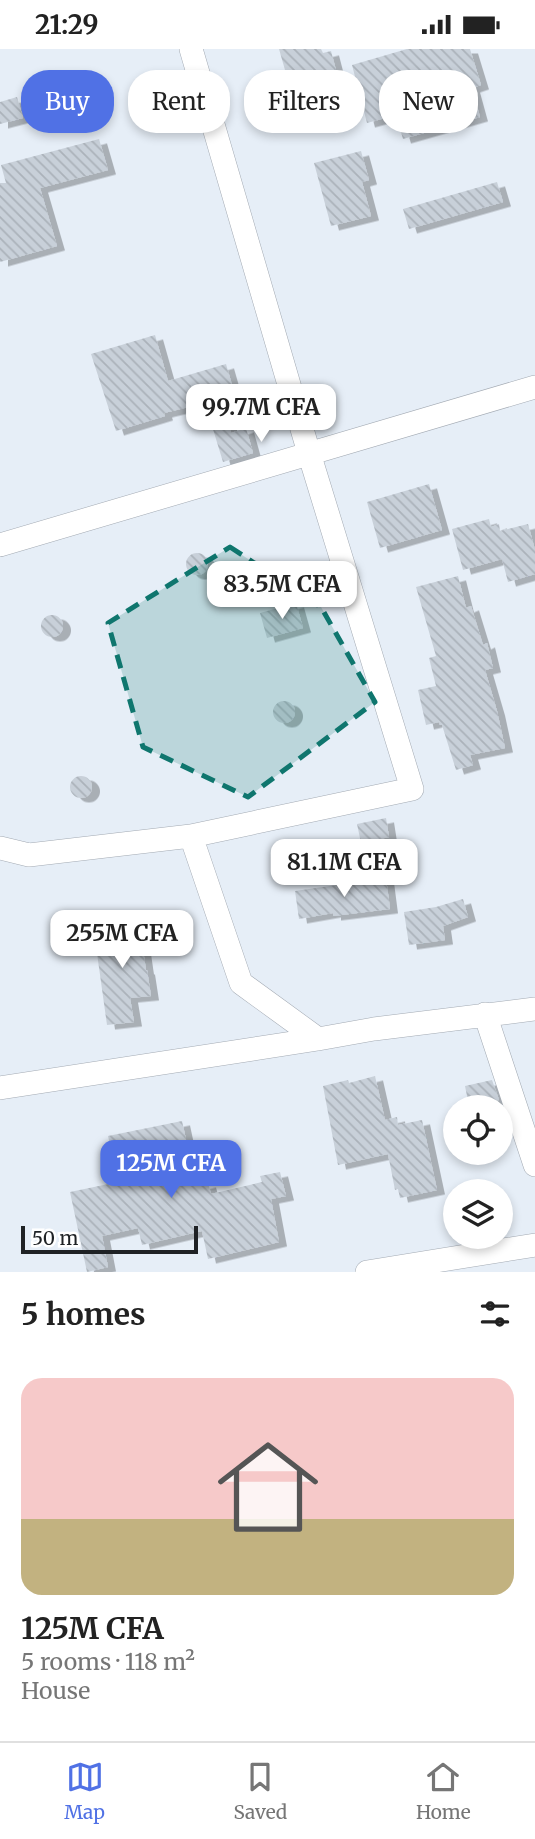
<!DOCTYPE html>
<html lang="en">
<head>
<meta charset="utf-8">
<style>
	:root { --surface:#fff; --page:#f2f2f2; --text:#222; --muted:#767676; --line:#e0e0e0; --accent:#5071e5 }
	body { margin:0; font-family:Merriweather,serif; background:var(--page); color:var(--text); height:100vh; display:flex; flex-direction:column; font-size:26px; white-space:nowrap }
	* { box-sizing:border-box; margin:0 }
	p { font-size:23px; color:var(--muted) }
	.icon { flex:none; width:38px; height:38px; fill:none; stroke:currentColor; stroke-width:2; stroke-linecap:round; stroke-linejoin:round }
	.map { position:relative; height:1223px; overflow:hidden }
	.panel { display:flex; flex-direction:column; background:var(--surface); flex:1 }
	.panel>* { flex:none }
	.guide { position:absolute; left:21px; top:21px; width:494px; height:63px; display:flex; gap:14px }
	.fabs { position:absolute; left:443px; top:1046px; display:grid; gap:14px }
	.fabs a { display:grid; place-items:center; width:70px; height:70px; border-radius:50%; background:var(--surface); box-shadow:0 4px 10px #0003; font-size:35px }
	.scale { position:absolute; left:21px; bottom:18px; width:177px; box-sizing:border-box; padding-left:7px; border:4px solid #1f2225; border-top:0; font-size:19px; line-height:24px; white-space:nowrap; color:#1f2225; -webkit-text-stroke:5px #fff; paint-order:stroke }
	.price { position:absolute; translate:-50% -60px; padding:0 16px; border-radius:14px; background:#fff; color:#222; font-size:23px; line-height:46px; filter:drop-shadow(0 2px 4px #0008) }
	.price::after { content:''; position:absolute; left:50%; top:42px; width:21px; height:16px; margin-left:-10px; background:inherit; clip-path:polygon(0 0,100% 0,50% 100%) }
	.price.selected { background:var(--accent); color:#fff }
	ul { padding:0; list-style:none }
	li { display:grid; align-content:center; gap:14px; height:371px; padding:0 21px }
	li+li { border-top:2px solid var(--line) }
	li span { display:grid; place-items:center; height:217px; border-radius:21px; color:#555 }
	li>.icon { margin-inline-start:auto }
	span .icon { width:126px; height:126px; fill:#fffc; stroke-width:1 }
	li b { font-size:30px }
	h2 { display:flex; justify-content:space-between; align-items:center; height:84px; padding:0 21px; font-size:30px }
	.pill { padding:0 24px; border-radius:28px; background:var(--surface); box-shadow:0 4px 10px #0003; font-size:24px; line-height:63px }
	.pill.selected { background:var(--accent); color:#fff }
	.status { display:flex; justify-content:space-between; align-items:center; height:49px; padding:0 35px; background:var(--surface); direction:ltr }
	.status svg { height:19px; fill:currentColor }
	.menu { display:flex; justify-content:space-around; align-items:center; height:98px; border-top:2px solid var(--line); background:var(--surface); font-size:19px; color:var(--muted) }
	.menu a { display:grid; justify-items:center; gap:4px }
	.menu .selected { color:var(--accent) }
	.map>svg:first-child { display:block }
	.building { fill:url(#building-back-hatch); filter:url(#shadow) }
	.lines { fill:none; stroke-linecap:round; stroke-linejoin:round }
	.street-casing { stroke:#a3aab3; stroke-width:24 }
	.street { stroke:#fff; stroke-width:23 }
	.marked { fill:#0f766e; fill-opacity:0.2; stroke:#0f766e; stroke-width:5; stroke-dasharray:14 9; stroke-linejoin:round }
</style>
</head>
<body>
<div class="status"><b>21:29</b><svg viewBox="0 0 49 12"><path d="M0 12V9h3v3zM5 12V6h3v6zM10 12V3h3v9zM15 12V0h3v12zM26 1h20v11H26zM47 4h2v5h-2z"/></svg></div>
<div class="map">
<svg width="535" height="1223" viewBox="0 0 535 1223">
	<defs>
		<pattern id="building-back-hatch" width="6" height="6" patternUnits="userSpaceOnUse" patternTransform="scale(1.75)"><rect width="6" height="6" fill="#c8d0d9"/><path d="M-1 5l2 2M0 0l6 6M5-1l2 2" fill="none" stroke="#abb2ba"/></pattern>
		<filter id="shadow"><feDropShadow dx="8" dy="4.5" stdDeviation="0" flood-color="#0004"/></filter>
	</defs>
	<rect width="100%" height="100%" fill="#e6eef7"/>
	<path class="building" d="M 279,0 L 321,0 L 323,4 L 331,2 L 338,29 L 291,42 Z
		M 407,0 L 470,0 L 481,36 L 472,39 L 480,68 L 403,90 L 396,66 L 367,74 L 352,16 Z
		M 17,48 L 23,69 L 0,75 L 0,53 Z
		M 99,90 L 108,121 L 40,139 L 57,197 L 0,213 L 0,134 L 6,134 L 1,116 Z
		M 361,102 L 369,131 L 362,133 L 371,167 L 331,177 L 314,114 Z
		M 497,133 L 503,153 L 409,180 L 403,160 Z
		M 155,286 L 168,332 L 226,315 L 234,343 L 221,347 L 231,384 L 246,379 L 253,404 L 223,413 L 205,354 L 164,364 L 165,367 L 116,382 L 91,305 Z
		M 429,435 L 442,481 L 380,499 L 367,453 Z
		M 489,470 L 491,478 L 499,475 L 500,482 L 528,475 L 535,501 L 535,525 L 508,533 L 502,510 L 463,521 L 452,480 Z
		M186 515a11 11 0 1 1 22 0a11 11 0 1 1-22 0Z
		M 458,527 L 466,559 L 471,557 L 483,596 L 487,594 L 493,619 L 485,621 L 497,662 L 505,699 L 470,706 L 473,716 L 456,721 L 442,676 L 440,676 L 439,673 L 426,676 L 418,641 L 436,637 L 429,609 L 436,607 L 416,538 Z
		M 296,554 L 303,579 L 267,589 L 260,564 Z
		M41 577a11 11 0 1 1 22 0a11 11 0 1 1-22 0Z
		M273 663a11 11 0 1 1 22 0a11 11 0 1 1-22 0Z
		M70 738a11 11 0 1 1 22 0a11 11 0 1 1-22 0Z
		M 386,769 L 389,788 L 361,794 L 357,775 Z
		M 386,829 L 390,860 L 333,867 L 333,864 L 299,870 L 295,842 Z
		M 463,850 L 468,868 L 443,877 L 445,891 L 409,896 L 404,863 L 436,858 Z
		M 125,872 L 126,875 L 139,873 L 146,921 L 147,921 L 151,947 L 130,949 L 134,973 L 107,976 L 95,890 L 104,888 L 102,877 Z
		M 375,1027 L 385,1071 L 397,1068 L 398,1076 L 422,1071 L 437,1141 L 400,1149 L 398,1140 L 395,1141 L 388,1105 L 338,1116 L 323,1037 L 348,1031 L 349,1034 Z
		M 492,1031 L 499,1051 L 469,1057 L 465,1037 Z
		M 182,1072 L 196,1137 L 208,1134 L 211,1145 L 262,1133 L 260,1127 L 280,1123 L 286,1147 L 271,1150 L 279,1193 L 208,1210 L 202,1182 L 142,1196 L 138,1179 L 102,1187 L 108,1218 L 87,1223 L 70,1143 L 118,1133 L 108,1087 Z"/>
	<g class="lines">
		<g class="street-casing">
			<path id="street" d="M 0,496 L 535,338
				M 191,787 L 412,740 L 309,404 L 191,0
				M 0,799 L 29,806 L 191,787 L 241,934 L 318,990 L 374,980 L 535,960
				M 485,965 L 535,1116
				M 0,1039 L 318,990
				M 367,1223 L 535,1196"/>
		</g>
		<use href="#street" class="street"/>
	</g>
	<path class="marked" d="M 230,498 L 321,558 L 375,653 L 248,748 L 143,698 L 108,574 Z"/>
</svg>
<div class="fabs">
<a><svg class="icon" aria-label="locate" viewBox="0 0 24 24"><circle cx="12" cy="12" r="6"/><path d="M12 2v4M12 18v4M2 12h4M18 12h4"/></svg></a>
<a><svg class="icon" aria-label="layers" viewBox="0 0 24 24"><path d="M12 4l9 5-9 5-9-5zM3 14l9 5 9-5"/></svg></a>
</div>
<div class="scale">50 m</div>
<b class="price" style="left:261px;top:395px">99.7M CFA</b>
<b class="price" style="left:282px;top:572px">83.5M CFA</b>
<b class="price" style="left:344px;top:850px">81.1M CFA</b>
<b class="price" style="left:122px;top:921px">255M CFA</b>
<b class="price selected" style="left:171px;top:1151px">125M CFA</b>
<div class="guide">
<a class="pill selected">Buy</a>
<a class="pill">Rent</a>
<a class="pill">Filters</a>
<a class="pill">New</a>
</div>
</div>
<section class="panel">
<h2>5 homes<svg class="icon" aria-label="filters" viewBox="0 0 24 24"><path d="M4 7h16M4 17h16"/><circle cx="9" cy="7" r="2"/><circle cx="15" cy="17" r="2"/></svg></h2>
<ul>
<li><span style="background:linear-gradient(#f6c9c9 65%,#c2b280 0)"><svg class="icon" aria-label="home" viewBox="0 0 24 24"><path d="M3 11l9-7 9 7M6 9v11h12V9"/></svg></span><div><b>125M CFA</b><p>5 rooms · 118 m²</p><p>House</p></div></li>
</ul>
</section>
<nav class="menu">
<a class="selected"><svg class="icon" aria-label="map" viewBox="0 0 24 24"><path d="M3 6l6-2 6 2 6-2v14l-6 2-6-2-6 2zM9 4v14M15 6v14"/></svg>Map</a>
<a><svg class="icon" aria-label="saved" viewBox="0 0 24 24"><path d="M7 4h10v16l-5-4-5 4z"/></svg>Saved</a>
<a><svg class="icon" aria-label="home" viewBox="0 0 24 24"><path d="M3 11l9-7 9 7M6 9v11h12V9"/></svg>Home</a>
</nav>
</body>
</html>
